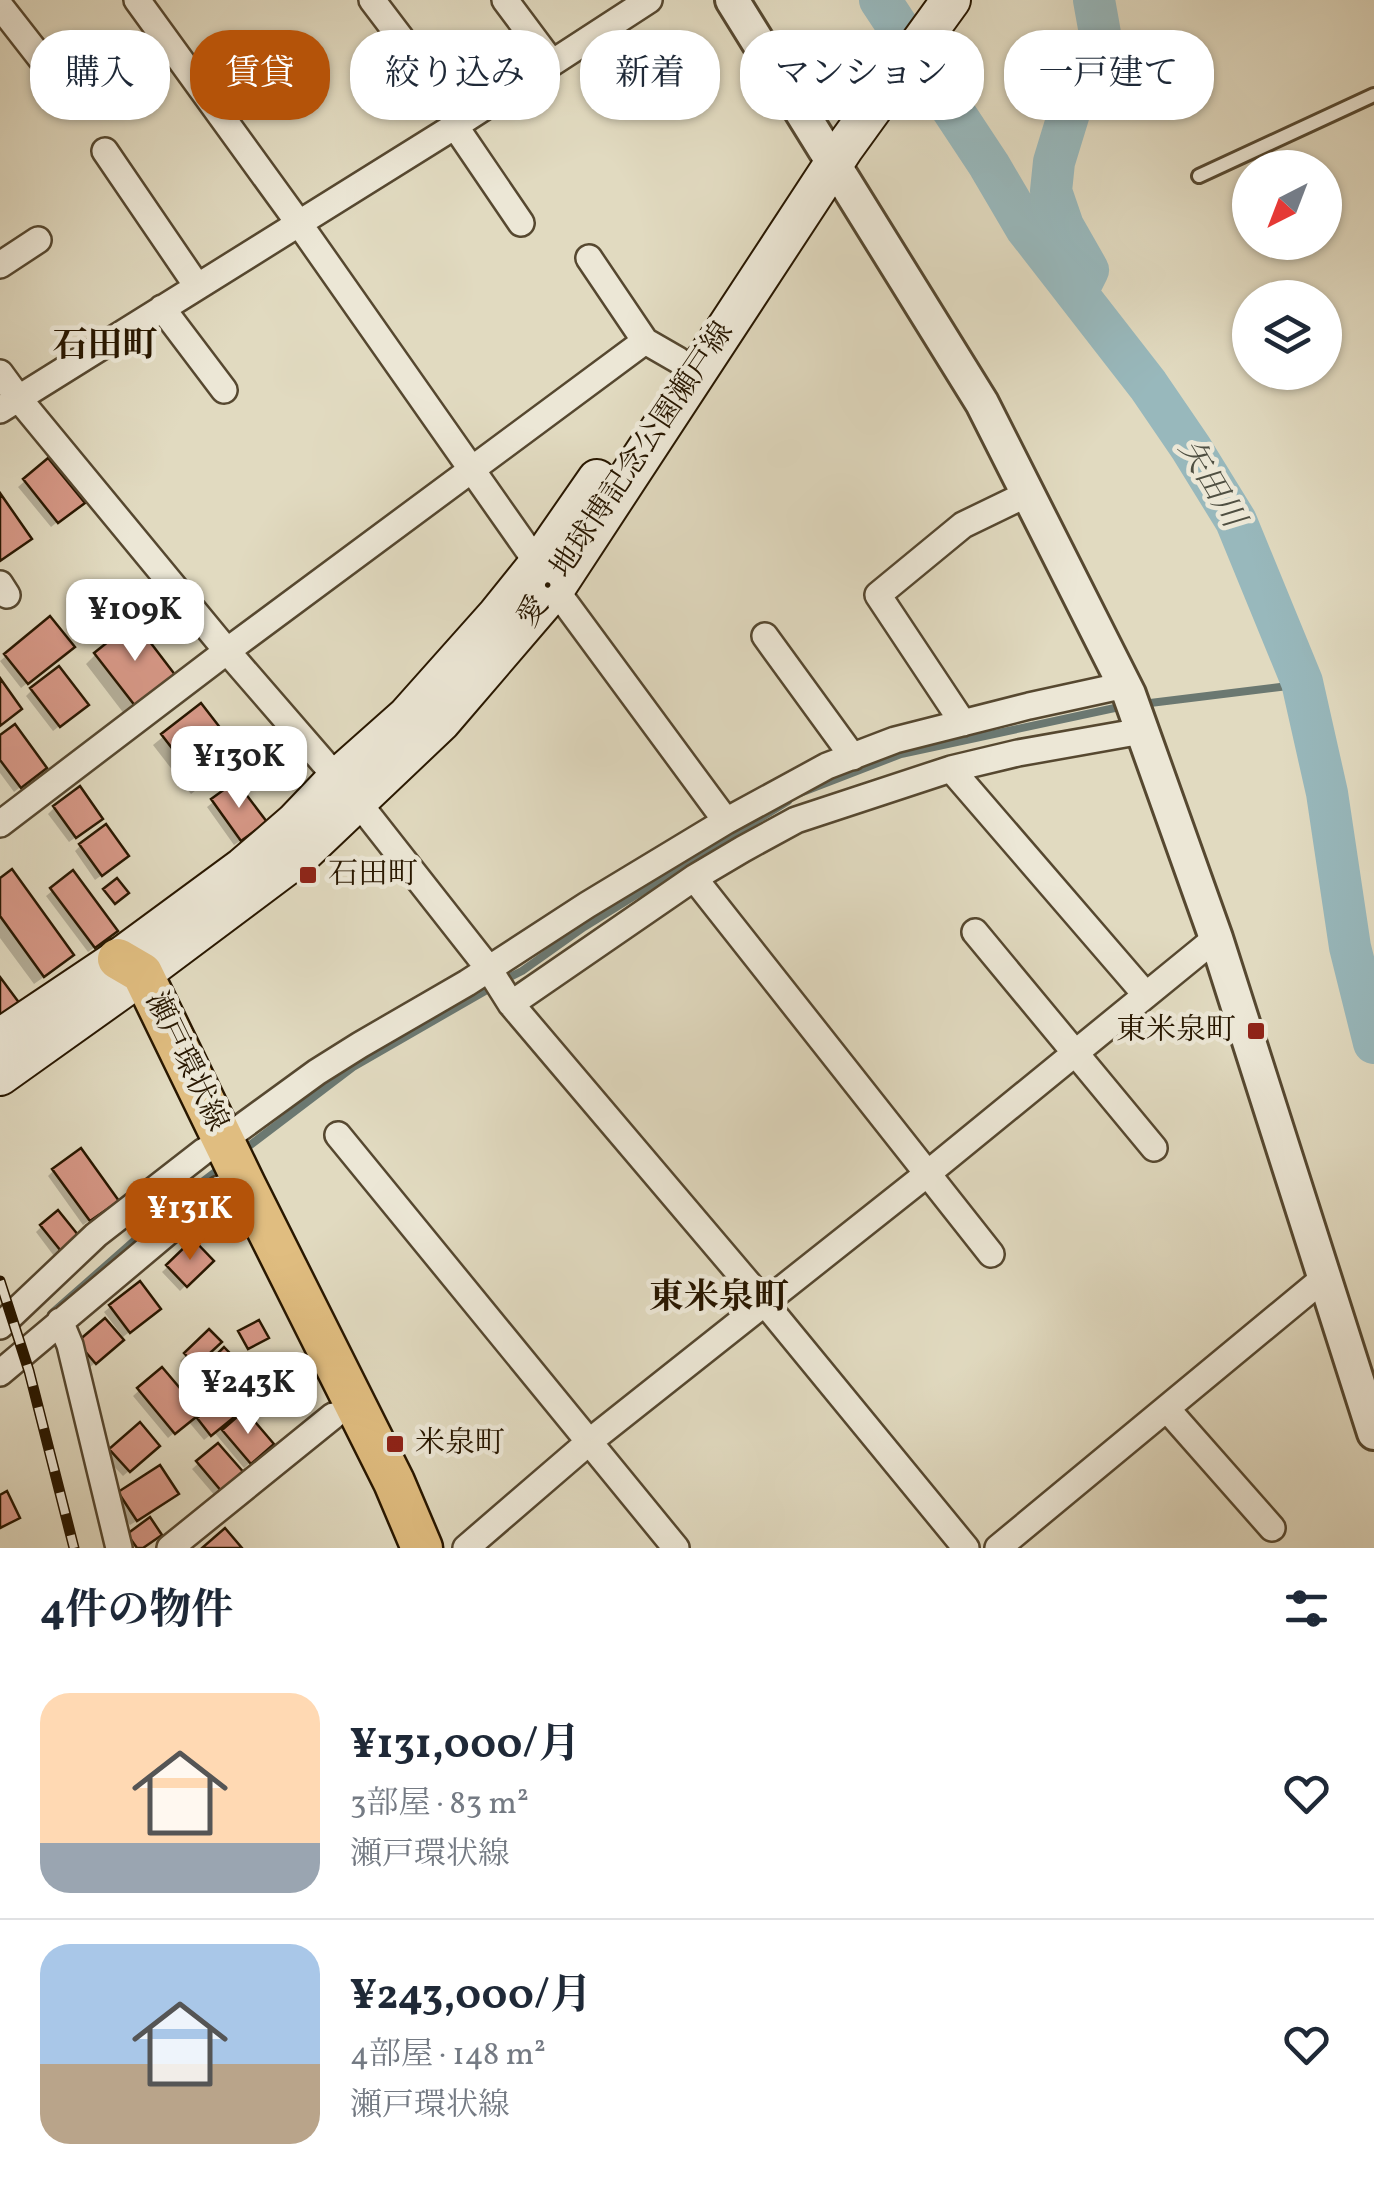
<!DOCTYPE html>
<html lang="ja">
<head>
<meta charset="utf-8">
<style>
	:root { --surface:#fff; --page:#f6f6f7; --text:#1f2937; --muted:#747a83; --line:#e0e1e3; --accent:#b45309 }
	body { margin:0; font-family:Vollkorn,"Noto Serif JP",serif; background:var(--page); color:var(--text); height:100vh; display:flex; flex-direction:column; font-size:38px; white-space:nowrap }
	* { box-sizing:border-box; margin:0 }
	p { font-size:32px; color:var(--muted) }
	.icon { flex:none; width:55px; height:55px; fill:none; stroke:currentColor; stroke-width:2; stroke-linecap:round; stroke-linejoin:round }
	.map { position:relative; height:1548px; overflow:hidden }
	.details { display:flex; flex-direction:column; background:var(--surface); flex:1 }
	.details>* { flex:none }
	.top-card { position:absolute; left:30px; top:30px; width:1315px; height:90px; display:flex; gap:20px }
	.needle { width:65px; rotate:222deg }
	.tools { position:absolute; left:1232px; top:150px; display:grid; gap:20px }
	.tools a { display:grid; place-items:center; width:110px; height:110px; border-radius:50%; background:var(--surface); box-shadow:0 2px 8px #0004; font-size:50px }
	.price { position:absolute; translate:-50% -85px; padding:0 22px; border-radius:20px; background:#fff; color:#222; font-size:32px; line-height:65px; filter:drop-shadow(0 2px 5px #0008) }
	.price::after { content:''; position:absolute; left:50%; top:60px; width:30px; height:22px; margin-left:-15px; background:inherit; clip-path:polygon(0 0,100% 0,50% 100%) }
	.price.on { background:var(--accent); color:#fff }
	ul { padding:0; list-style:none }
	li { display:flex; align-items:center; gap:30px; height:250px; padding:0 40px }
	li+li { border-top:2px solid var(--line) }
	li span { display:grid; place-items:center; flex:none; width:280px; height:200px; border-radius:30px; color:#555 }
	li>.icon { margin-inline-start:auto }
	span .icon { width:120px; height:120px; fill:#fffc; stroke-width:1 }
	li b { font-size:42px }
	h2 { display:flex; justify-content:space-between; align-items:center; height:120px; padding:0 40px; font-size:42px }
	.tag { padding:0 35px; border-radius:40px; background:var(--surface); box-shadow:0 2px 8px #0004; font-size:35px; line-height:90px }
	.tag.on { background:var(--accent); color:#fff }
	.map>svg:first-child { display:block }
	.shadow { fill:#0003 }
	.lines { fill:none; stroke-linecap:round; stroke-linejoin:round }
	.stream { stroke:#6b7871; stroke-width:8 }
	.river { stroke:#98b8bc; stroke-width:42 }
	.building { fill:#d79887; stroke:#281700; stroke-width:2.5 }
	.service-casing { stroke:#564830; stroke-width:18 }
	.minor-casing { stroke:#564830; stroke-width:30 }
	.tertiary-casing { stroke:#564830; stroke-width:38 }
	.secondary-casing { stroke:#281700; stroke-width:42 }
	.primary-casing { stroke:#281700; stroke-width:45 }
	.service { stroke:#ece7d6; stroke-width:12 }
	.minor { stroke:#ece7d6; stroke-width:25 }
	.tertiary { stroke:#ece7d6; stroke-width:32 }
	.secondary { stroke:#ece7d6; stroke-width:38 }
	.primary { stroke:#e0bd80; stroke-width:40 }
	.rail-casing { stroke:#281700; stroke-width:11 }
	.rail { stroke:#ece7d6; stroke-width:8; stroke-dasharray:22; stroke-linecap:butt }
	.poi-dot { fill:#8f2418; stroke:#ece7d6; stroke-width:4 }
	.labels { text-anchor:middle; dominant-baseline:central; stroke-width:9; stroke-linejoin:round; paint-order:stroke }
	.street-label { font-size:30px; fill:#281700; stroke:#ece7d6 }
	.poi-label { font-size:30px; fill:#281700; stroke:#ece7d6; text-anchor:start }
	.water-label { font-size:32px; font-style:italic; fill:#4f4f42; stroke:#ece7d6 }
	.quarter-label { font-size:35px; font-weight:bold; fill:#281700; stroke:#ece7d6 }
</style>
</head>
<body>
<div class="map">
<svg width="1374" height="1548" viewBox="0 0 1374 1548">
	<rect width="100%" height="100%" fill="#e1dac0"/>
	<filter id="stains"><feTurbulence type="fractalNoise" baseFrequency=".002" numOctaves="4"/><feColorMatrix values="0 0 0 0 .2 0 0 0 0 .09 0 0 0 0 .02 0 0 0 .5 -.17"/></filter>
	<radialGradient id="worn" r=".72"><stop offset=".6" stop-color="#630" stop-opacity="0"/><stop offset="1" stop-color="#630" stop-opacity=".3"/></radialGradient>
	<path class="shadow" d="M 48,461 L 75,508 L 51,527 L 18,487 Z
		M 91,596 L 106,626 L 93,637 L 73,612 Z
		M 66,653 L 21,688 L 0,661 L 6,656 Z
		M 95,655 L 173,675 L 125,715 L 86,664 Z
		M 32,690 L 80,710 L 53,731 L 26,696 Z
		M 201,706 L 229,765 L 191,794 L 153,745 Z
		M 0,738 L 38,773 L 14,792 L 0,773 Z
		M 236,784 L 258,828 L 234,845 L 207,807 Z
		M 54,808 L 94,824 L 69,842 L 48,814 Z
		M 80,846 L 120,862 L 95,880 L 75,851 Z
		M 73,874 L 109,937 L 88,952 L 46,896 Z
		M 0,881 L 62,964 L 34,984 L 0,938 Z
		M 53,1171 L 110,1206 L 83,1225 L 48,1176 Z
		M 42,1226 L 80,1241 L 57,1260 L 36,1232 Z
		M 193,1243 L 210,1261 L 180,1291 L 162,1272 Z
		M 110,1307 L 152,1314 L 123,1337 L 104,1312 Z
		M 209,1333 L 218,1342 L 189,1370 L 180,1361 Z
		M 115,1346 L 89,1368 L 73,1350 Z
		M 224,1351 L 243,1371 L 213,1401 L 193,1381 Z
		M 272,1364 L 281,1384 L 270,1391 L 258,1374 Z
		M 162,1370 L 202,1417 L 241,1410 L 270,1444 L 244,1468 L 214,1432 L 204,1440 L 188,1421 L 168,1438 L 133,1396 Z
		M 139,1426 L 157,1446 L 123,1476 L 105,1457 Z
		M 218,1446 L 242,1474 L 216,1497 L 192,1469 Z
		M 119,1494 L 170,1500 L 130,1525 L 113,1500 Z"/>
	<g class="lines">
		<path class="stream" d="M 1142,704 L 1288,686 L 1302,682
			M 800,793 L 901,754 L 1124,706
			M 504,980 L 522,971 L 584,927 L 788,801
			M 241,1152 L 353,1067 L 492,987
			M 51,1314 L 193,1189 L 222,1167"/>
		<path class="river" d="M 880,0 L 989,165 L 1026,228 L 1148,385 L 1191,448 L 1236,521 L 1302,682 L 1327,793 L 1350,947 L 1374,1043
			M 1081,284 L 1088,270 L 1063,226 L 1051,191 L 1054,162 L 1073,100 L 1101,39 L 1094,0"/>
	</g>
	<path class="building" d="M 48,458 L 85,503 L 58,523 L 23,479 Z
		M 0,493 L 32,539 L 0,561 Z
		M 91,592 L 115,621 L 100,633 L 77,604 Z
		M 50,616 L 75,647 L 28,684 L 4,654 Z
		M 134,621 L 176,676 L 136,707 L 94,653 Z
		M 59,666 L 89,705 L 60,727 L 30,688 Z
		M 0,678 L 22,709 L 0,726 Z
		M 201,703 L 242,756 L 202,787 L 161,734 Z
		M 15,724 L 47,768 L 21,788 L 0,760 L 0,735 Z
		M 236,781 L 267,822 L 241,841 L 211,799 Z
		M 80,786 L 103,819 L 76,838 L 53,806 Z
		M 106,824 L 129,856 L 102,876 L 79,844 Z
		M 12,869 L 74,955 L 44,977 L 0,916 L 0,878 Z
		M 73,870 L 118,931 L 95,948 L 50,888 Z
		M 117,878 L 129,893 L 115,904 L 103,889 Z
		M 0,977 L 23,1008 L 0,1025 Z
		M 81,1148 L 119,1201 L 90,1221 L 52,1169 Z
		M 58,1210 L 83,1241 L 65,1256 L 40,1225 Z
		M 193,1239 L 214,1261 L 187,1287 L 166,1265 Z
		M 140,1281 L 161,1309 L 130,1333 L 109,1305 Z
		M 105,1318 L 124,1340 L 96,1364 L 77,1342 Z
		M 259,1320 L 269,1338 L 248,1349 L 238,1331 Z
		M 209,1329 L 222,1342 L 196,1366 L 184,1353 Z
		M 224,1347 L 247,1371 L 220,1397 L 197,1374 Z
		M 273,1361 L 286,1382 L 273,1391 L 259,1370 Z
		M 162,1367 L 201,1413 L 175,1434 L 137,1388 Z
		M 235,1387 L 249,1405 L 211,1436 L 197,1418 Z
		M 245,1410 L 274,1444 L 251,1464 L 222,1430 Z
		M 140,1422 L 160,1446 L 130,1472 L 109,1449 Z
		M 218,1443 L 246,1475 L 223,1493 L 196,1461 Z
		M 160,1465 L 179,1494 L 137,1521 L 118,1492 Z
		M 7,1491 L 20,1518 L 0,1528 L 0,1495 Z
		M 150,1517 L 162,1535 L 143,1548 L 137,1548 L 127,1534 Z
		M 225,1528 L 242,1548 L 202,1548 Z"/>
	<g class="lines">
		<g class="service-casing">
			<path id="service" d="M 1199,176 L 1374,95"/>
		</g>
		<g class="minor-casing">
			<path id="minor" d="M 137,0 L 298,222 L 538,564
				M 372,0 L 463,120
				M 505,0 L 552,63
				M 0,6 L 43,61
				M 455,126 L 521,223
				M 105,151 L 197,286
				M 589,258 L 645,341
				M 0,265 L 38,240
				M 162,308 L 224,390
				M 0,373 L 19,399 L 227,651 L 357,801 L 489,969 L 511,1004 L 764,1302 L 966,1548
				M 0,410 L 455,126 L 649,0
				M 0,584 L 7,595
				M 555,589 L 726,821
				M 765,636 L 853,757
				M 963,723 L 878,595 L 963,525 L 1029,493
				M 951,769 L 1146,995
				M 0,824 L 227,651 L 645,341 L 678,360
				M 694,878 L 991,1254
				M 975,932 L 1154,1148
				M 511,1004 L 694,878 L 743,849 L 796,820 L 951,769 L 1018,753 L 1142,731
				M 338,1135 L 676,1548
				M 225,1139 L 317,1072 L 360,1045 L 467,983 L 587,905 L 726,821 L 827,766 L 895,740 L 1029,706 L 1125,685
				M 60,1321 L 70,1345 L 119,1548
				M 0,1326 L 96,1235 L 204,1151
				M 0,1373 L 219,1189
				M 1167,1409 L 1272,1528
				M 170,1548 L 333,1416
				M 466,1548 L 589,1442 L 927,1174 L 1216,938
				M 998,1548 L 1324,1278"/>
		</g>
		<g class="tertiary-casing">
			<path id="tertiary" d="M 732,0 L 982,403 L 1129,694 L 1216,938 L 1374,1433"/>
		</g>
		<g class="secondary-casing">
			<path id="secondary" d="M 0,1038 L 118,959 L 243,867 L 294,823 L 336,779 L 407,716 L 497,615 L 538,564 L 597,479
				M 0,1076 L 122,989 L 301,855 L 441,722 L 555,589 L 844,148 L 951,0"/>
		</g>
		<g class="primary-casing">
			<path id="primary" d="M 118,959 L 142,973 L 245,1185 L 394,1482 L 422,1548"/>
		</g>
		<use href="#service" class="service"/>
		<use href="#minor" class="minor"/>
		<use href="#tertiary" class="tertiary"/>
		<use href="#secondary" class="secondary"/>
		<use href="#primary" class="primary"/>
		<g class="rail-casing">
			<path id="rail" d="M 0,1281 L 29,1371 L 74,1548"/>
		</g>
		<use href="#rail" class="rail"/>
	</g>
	<g class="poi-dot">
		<rect x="298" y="865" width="20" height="20" rx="5"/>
		<rect x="1246" y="1021" width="20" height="20" rx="5"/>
		<rect x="385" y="1434" width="20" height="20" rx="5"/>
	</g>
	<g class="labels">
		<g class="street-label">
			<text transform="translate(626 475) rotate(-56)">愛・地球博記念公園瀬戸線</text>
			<text transform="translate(186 1062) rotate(64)">瀬戸環状線</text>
		</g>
		<g class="poi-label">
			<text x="328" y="875">石田町</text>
			<text x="1236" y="1031" text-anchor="end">東米泉町</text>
			<text x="415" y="1444">米泉町</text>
		</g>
		<g class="water-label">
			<text transform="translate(1210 484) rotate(59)">矢田川</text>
		</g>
		<g class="quarter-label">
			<text x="105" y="347">石田町</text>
			<text x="719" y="1299">東米泉町</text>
		</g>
	</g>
	<rect width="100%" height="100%" filter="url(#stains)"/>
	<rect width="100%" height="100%" fill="url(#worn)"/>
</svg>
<div class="tools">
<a><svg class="needle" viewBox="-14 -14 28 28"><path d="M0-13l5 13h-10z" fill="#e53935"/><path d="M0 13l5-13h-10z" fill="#747a83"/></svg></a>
<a><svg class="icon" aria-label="layers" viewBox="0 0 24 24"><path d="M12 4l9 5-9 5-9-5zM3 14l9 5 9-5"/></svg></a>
</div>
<b class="price" style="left:135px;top:664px">¥109K</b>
<b class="price" style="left:239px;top:811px">¥130K</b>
<b class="price on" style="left:190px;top:1263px">¥131K</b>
<b class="price" style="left:248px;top:1437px">¥243K</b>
<div class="top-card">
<a class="tag">購入</a>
<a class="tag on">賃貸</a>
<a class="tag">絞り込み</a>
<a class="tag">新着</a>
<a class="tag">マンション</a>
<a class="tag">一戸建て</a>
</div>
</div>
<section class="details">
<h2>4件の物件<svg class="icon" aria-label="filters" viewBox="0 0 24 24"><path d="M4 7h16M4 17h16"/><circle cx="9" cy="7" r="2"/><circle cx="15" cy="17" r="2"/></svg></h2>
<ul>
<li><span style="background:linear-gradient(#ffd9b3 75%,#9aa5b1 0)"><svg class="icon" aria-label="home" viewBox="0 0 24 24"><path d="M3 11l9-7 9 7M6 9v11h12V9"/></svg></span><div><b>¥131,000/月</b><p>3部屋 · 83 m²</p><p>瀬戸環状線</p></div><svg class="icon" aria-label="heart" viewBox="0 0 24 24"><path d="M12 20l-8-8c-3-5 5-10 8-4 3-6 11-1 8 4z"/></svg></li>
<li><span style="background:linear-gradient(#a9c7e8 60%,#b9a48a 0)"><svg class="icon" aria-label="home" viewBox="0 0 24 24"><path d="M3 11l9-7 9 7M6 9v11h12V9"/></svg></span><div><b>¥243,000/月</b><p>4部屋 · 148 m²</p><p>瀬戸環状線</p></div><svg class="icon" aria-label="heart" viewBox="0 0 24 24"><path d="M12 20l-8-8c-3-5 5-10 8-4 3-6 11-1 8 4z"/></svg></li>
</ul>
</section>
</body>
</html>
